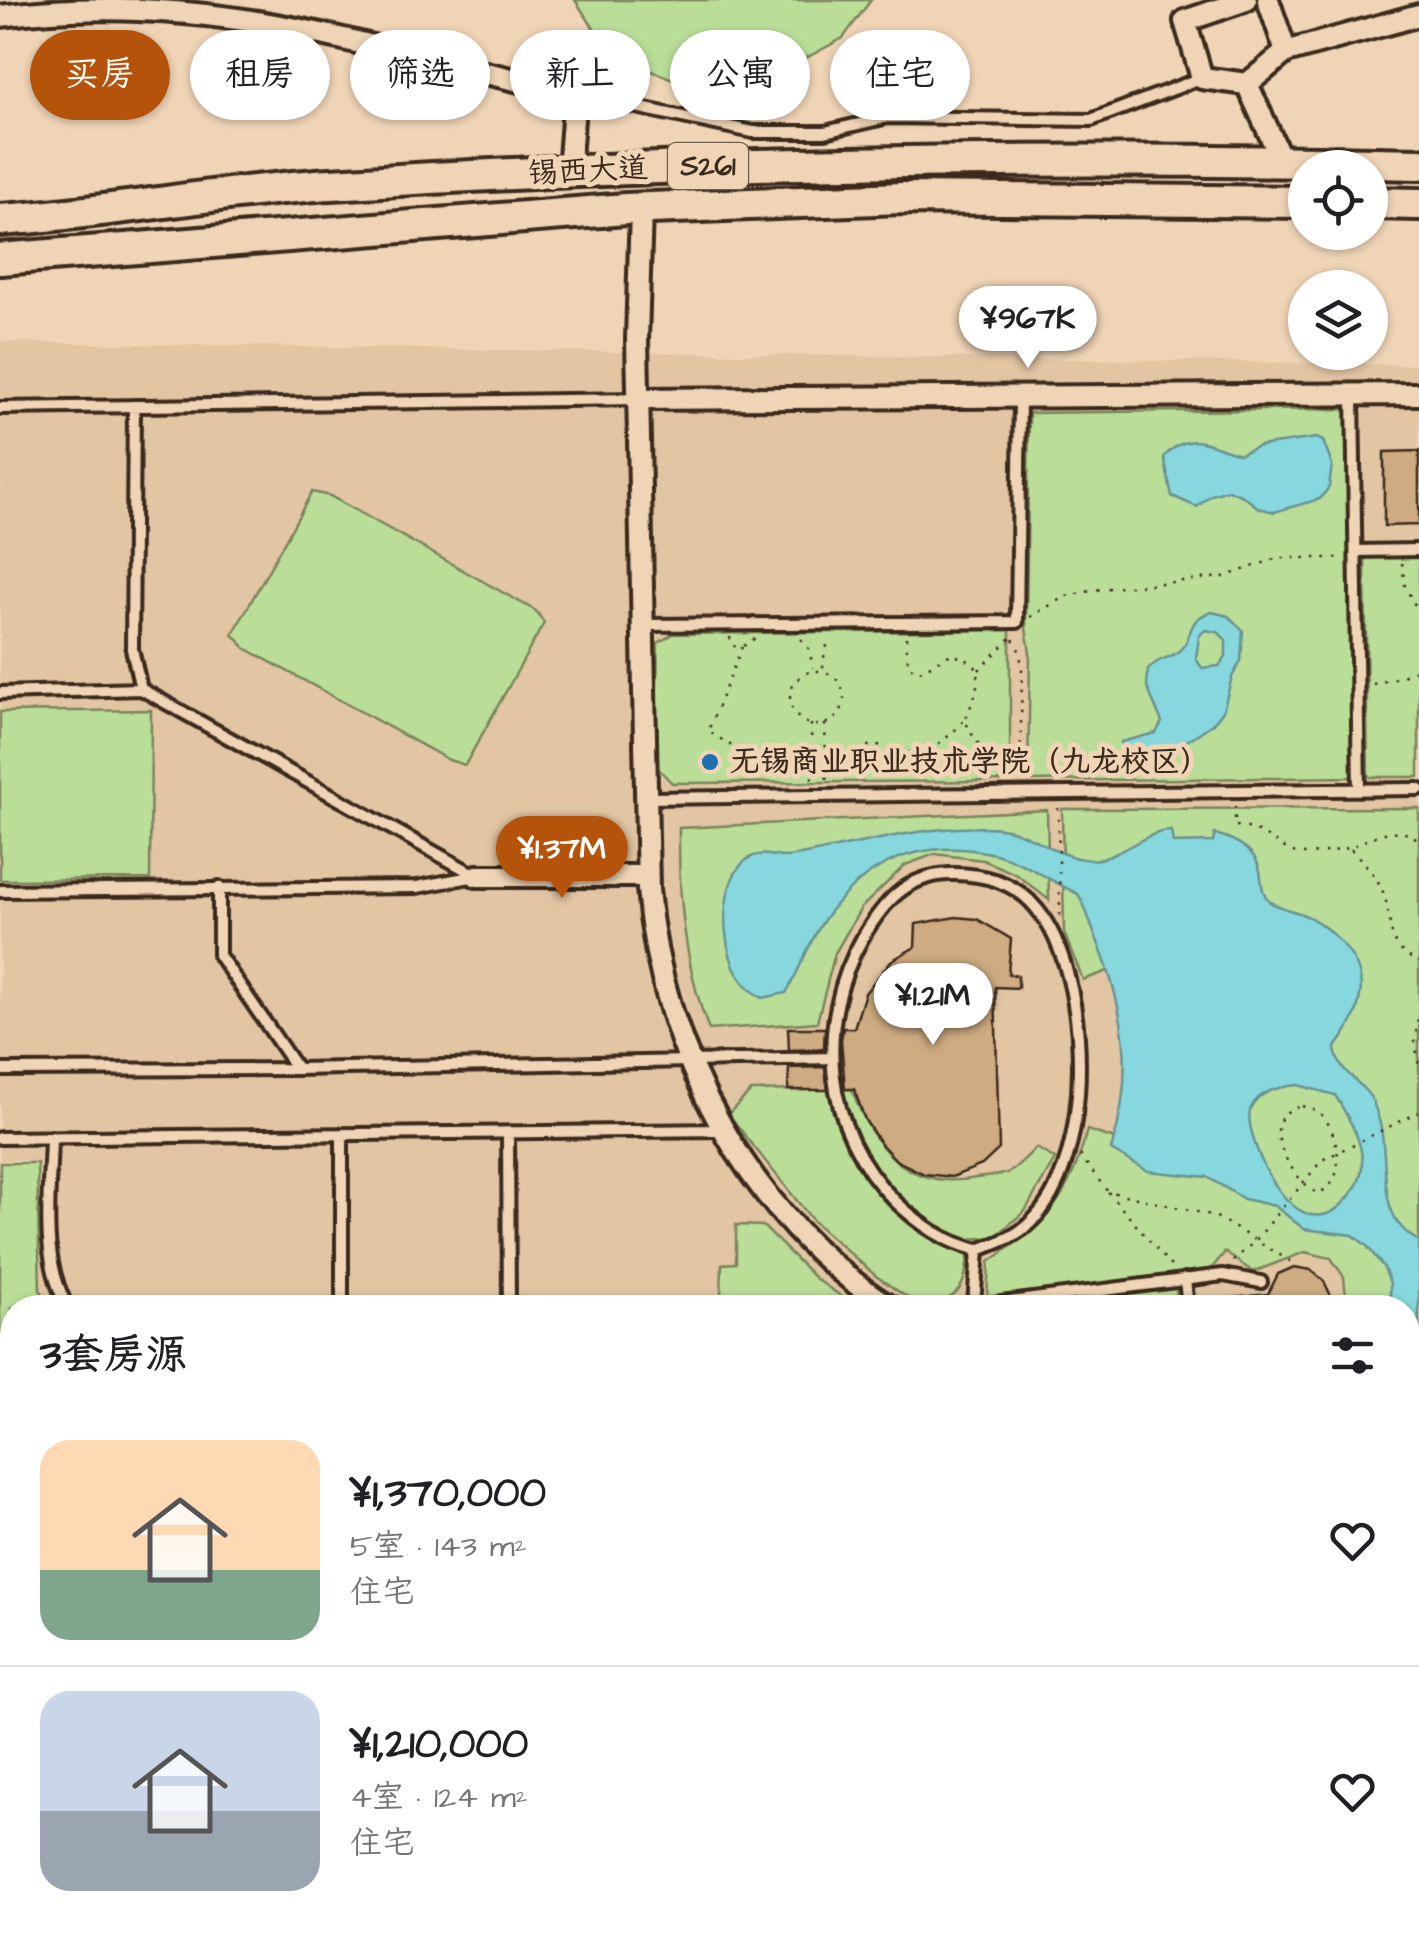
<!DOCTYPE html>
<html lang="zh">
<head>
<meta charset="utf-8">
<style>
	:root { --surface:#fff; --page:#f2f2f2; --text:#202124; --muted:#757577; --line:#e0e0e0; --accent:#b45309 }
	body { margin:0; font-family:"Architects Daughter","LXGW WenKai TC",sans-serif; background:var(--page); color:var(--text); height:100vh; display:flex; flex-direction:column; font-size:38px; white-space:nowrap }
	* { box-sizing:border-box; margin:0 }
	p { font-size:32px; color:var(--muted) }
	.icon { flex:none; width:55px; height:55px; fill:none; stroke:currentColor; stroke-width:2; stroke-linecap:round; stroke-linejoin:round }
	.map { position:relative; flex:1; overflow:hidden }
	.panel { position:absolute; left:0px; top:1295px; width:1420px; height:642px; display:flex; flex-direction:column; background:var(--surface); border-radius:40px 40px 0 0; box-shadow:0 2px 8px #0004 }
	.panel>* { flex:none }
	.top-card { position:absolute; left:30px; top:30px; width:1360px; height:90px; display:flex; gap:20px }
	.controls { position:absolute; left:1288px; top:150px; display:grid; gap:20px }
	.controls a { display:grid; place-items:center; width:100px; height:100px; border-radius:50%; background:var(--surface); box-shadow:0 2px 8px #0004; font-size:50px }
	.price { position:absolute; translate:-50% -85px; padding:0 22px; border-radius:35px; background:#fff; color:#222; font-size:32px; line-height:65px; filter:drop-shadow(0 2px 5px #0008) }
	.price::after { content:''; position:absolute; left:50%; top:60px; width:30px; height:22px; margin-left:-15px; background:inherit; clip-path:polygon(0 0,100% 0,50% 100%) }
	.price.active { background:var(--accent); color:#fff }
	ul { padding:0; list-style:none }
	li { display:flex; align-items:center; gap:30px; height:250px; padding:0 40px }
	li+li { border-top:2px solid var(--line) }
	li span { display:grid; place-items:center; flex:none; width:280px; height:200px; border-radius:30px; color:#555 }
	li>.icon { margin-inline-start:auto }
	span .icon { width:120px; height:120px; fill:#fffc; stroke-width:1 }
	li b { font-size:42px }
	h2 { display:flex; justify-content:space-between; align-items:center; height:120px; padding:0 40px; font-size:42px }
	.chip { padding:0 35px; border-radius:45px; background:var(--surface); box-shadow:0 2px 8px #0004; font-size:35px; line-height:90px }
	.chip.active { background:var(--accent); color:#fff }
	.map>svg:first-child { display:block }
	.built { fill:#e2c5a3 }
	.green { fill:#bade98; stroke:#7a845b; stroke-width:2.5 }
	.water { fill:#87d8de; stroke:#699291; stroke-width:2.5; fill-rule:evenodd }
	.building { fill:#ceab81; stroke:#3b2a1e; stroke-width:2.5 }
	.lines { fill:none; stroke-linecap:round; stroke-linejoin:round }
	.service-casing { stroke:#3b2a1e; stroke-width:18 }
	.minor-casing { stroke:#3b2a1e; stroke-width:28 }
	.primary-casing { stroke:#3b2a1e; stroke-width:38 }
	.path { stroke:#3b2a1e; stroke-width:2.5; stroke-dasharray:2.5 8; stroke-linecap:butt }
	.service { stroke:#efd4b6; stroke-width:10 }
	.minor { stroke:#efd4b6; stroke-width:20 }
	.primary { stroke:#efd4b6; stroke-width:30 }
	.poi-dot { fill:#1f6fb2; stroke:#efd4b6; stroke-width:4 }
	.labels { text-anchor:middle; dominant-baseline:central; stroke-width:10; stroke-linejoin:round; paint-order:stroke }
	.shield { fill:#efd4b6; stroke:#715d4c; stroke-width:2.5 }
	.shield-label { font-size:28px; font-weight:bold; fill:#3b2a1e }
	.street-label { font-size:30px; fill:#3b2a1e; stroke:#efd4b6 }
	.poi-label { font-size:30px; font-weight:bold; fill:#3b2a1e; stroke:#efd4b6; text-anchor:start }
</style>
</head>
<body>
<div class="map">
<svg width="1419" height="1936" viewBox="0 0 1419 1936">
	<rect width="100%" height="100%" fill="#efd4b6"/>
	<filter id="ink" filterUnits="userSpaceOnUse"><feTurbulence type="fractalNoise" baseFrequency=".01" numOctaves="2"/><feDisplacementMap in="SourceGraphic" scale="20" xChannelSelector="R" yChannelSelector="G"/><feConvolveMatrix kernelMatrix="1 2 1 2 8 2 1 2 1" color-interpolation-filters="sRGB"/></filter>
	<g filter="url(#ink)">
		<path class="built" d="M 0,342 L 1419,365 L 1419,1936 L 813,1936 L 813,1925 L 1408,1925 L 1408,1308 L 34,1307 L 24,1160 L 0,1160 Z"/>
		<path class="green" d="M 575,0 L 871,0 L 843,38 L 793,65 L 678,81 L 612,56 Z
			M 1348,409 L 1352,777 L 1028,781 L 1030,653 L 1026,628 L 1029,413 Z
			M 312,492 L 330,496 L 536,611 L 544,623 L 465,765 L 449,760 L 245,648 L 233,634 Z
			M 1365,558 L 1419,558 L 1419,777 L 1368,777 Z
			M 1010,630 L 1010,781 L 672,783 L 655,765 L 658,643 L 673,634 Z
			M 151,710 L 150,879 L 0,880 L 0,712 Z
			M 1419,808 L 1419,1256 L 1393,1307 L 1347,1307 L 1344,1277 L 1331,1258 L 1305,1252 L 1253,1272 L 1225,1252 L 1211,1269 L 987,1297 L 989,1262 C 1046,1223 1070,1199 1087,1130 L 1118,1140 L 1133,1058 L 1111,970 L 1083,980 L 1064,933 L 1062,809 Z
			M 1047,810 L 1049,900 L 1016,874 L 983,860 L 935,854 L 905,865 L 861,908 L 835,953 L 817,1022 L 709,1030 C 685,968 678,894 679,828 Z
			M 852,1089 C 872,1148 908,1191 976,1178 C 985,1177 998,1176 1007,1173 C 1017,1168 1028,1155 1036,1148 L 1055,1159 L 1025,1211 L 995,1237 L 970,1239 C 965,1280 968,1300 921,1307 L 876,1276 L 814,1222 L 728,1114 L 751,1091 Z
			M 0,1163 L 37,1163 L 40,1290 L 53,1307 L 12,1308 L 12,1851 L 0,1856 Z
			M 736,1225 L 763,1226 L 816,1279 L 857,1307 L 724,1307 L 721,1299 L 722,1264 L 736,1263 Z
			M 1176,1288 L 1177,1307 L 1023,1307 Z
			M 1419,1642 L 1419,1732 L 1408,1734 L 1408,1644 Z
			M 85,1925 L 226,1925 L 226,1935 L 83,1936 Z"/>
		<path class="water" d="M 1316,438 L 1323,441 L 1332,465 L 1329,487 L 1320,499 L 1274,512 L 1259,508 L 1243,496 L 1228,490 L 1211,495 L 1197,507 L 1172,496 L 1164,457 C 1190,428 1210,446 1240,454 L 1259,446 Z
			M 1212,612 L 1228,616 L 1243,630 L 1241,661 L 1232,677 L 1223,711 L 1212,724 L 1168,754 L 1144,759 L 1123,753 L 1121,742 L 1156,733 L 1162,722 L 1147,687 L 1148,670 C 1161,656 1165,661 1176,653 C 1196,640 1183,619 1212,612 ZM 1205,630 L 1218,632 L 1226,640 L 1226,656 L 1219,666 L 1202,668 L 1196,659 L 1199,636 Z
			M 957,828 C 974,828 995,825 1011,830 C 1040,838 1067,864 1099,859 C 1125,854 1146,831 1171,831 L 1173,843 L 1213,842 L 1215,834 C 1234,839 1256,849 1260,871 C 1262,882 1261,892 1269,901 C 1276,908 1299,911 1311,918 C 1329,928 1357,955 1360,977 C 1364,1002 1351,1029 1335,1048 C 1337,1071 1360,1080 1371,1098 C 1374,1104 1377,1113 1379,1120 C 1391,1160 1373,1218 1419,1241 L 1419,1388 L 1408,1381 L 1408,1308 L 1390,1307 L 1390,1283 L 1384,1268 L 1367,1246 L 1353,1235 L 1304,1229 L 1275,1206 L 1244,1199 L 1207,1177 L 1148,1171 L 1111,1150 C 1136,1070 1125,1007 1093,930 C 1088,918 1086,906 1078,894 C 1052,882 1023,861 995,854 C 925,838 868,859 826,917 C 809,941 801,968 786,993 L 763,998 C 738,986 729,960 726,934 C 723,910 727,870 751,857 C 764,851 775,858 789,857 C 845,848 900,831 957,828 ZM 1298,1085 L 1335,1095 C 1351,1121 1374,1158 1355,1188 C 1300,1275 1239,1130 1251,1108 C 1260,1090 1280,1087 1298,1085 Z"/>
		<path class="building" d="M 1419,451 L 1419,525 L 1384,526 L 1384,452 Z
			M 956,917 L 977,919 L 1011,939 L 1008,974 L 1018,976 L 1018,988 L 995,987 L 999,1149 L 982,1165 L 952,1177 L 924,1174 L 897,1161 L 880,1143 L 865,1120 L 854,1089 L 845,1089 L 841,1040 L 843,1028 L 854,1028 L 865,993 L 891,961 L 915,947 L 916,924 Z
			M 788,1028 L 825,1028 L 824,1049 L 789,1050 Z
			M 825,1067 L 828,1090 L 788,1090 L 789,1068 Z
			M 1294,1267 L 1311,1270 L 1324,1281 L 1331,1296 L 1332,1308 L 1222,1308 L 1222,1299 L 1268,1294 L 1278,1274 Z"/>
		<g class="lines">
			<g class="service-casing">
				<path id="service" d="M 575,94 L 753,132 L 825,132 L 888,117 L 1091,120 L 1202,78
					M 1353,395 L 1359,790
					M 134,406 L 132,649 L 141,689
					M 0,408 L 638,399
					M 1356,551 L 1419,550
					M 642,625 L 1017,622 L 1020,397
					M 0,693 L 141,689 L 477,876
					M 646,798 L 1419,789
					M 219,887 L 219,955 L 297,1069
					M 0,891 L 417,887 L 476,876
					M 0,1070 L 297,1069 L 831,1058
					M 508,1133 L 509,1308
					M 342,1135 L 342,1308
					M 51,1137 C 50,1194 39,1257 68,1308
					M 0,1138 L 725,1130
					M 1185,1279 L 1188,1308
					M 974,1305 L 978,1250 C 997,1243 1016,1237 1031,1222 C 1096,1160 1092,976 1037,909 C 1016,882 982,873 949,874 C 906,876 884,902 863,937 C 814,1023 823,1130 895,1201 C 920,1225 945,1242 978,1250
					M 962,1308 L 1223,1275 L 1261,1282
					M 1408,1433 L 1414,1441 L 1419,1485
					M 1408,1632 L 1419,1631
					M 1408,1740 L 1419,1738
					M 1408,1762 L 1419,1760
					M 0,1881 L 12,1877
					M 282,1936 L 284,1925
					M 799,1936 L 800,1925"/>
			</g>
			<g class="minor-casing">
				<path id="minor" d="M 1246,0 L 1185,21 L 1202,78 L 1247,84 L 1286,52 L 1419,15
					M 1268,0 L 1286,52
					M 0,16 C 119,0 236,13 352,41 C 426,59 501,77 575,94 L 569,171
					M 1247,84 L 1282,161
					M 641,209 L 637,339 L 648,889 C 661,1051 750,1220 891,1308
					M 638,399 L 1419,394
					M 477,876 L 647,876
					M 1414,1441 L 1419,1441
					M 1320,1925 L 1324,1936"/>
			</g>
			<g class="primary-casing">
				<path id="primary" d="M 1370,203 L 1419,204
					M 0,220 C 111,213 220,191 331,184 C 693,161 1056,156 1419,164
					M 0,259 L 626,209 L 901,198 L 1305,202"/>
			</g>
			<path class="path" d="M 1402,563 L 1405,586 L 1419,613
				M 1030,617 L 1066,596 L 1101,589 L 1223,577 L 1278,558 L 1341,558
				M 730,637 L 732,646 L 742,647 L 757,637
				M 906,637 L 908,665 L 918,672 L 951,654 L 966,659 L 979,670 L 976,693 L 966,718
				M 801,639 L 809,649 L 813,668
				M 1013,639 L 1020,652 L 1022,669 L 1020,779
				M 742,647 L 708,731 L 754,760 L 811,754
				M 823,668 L 825,649 L 832,639
				M 979,670 L 1013,636
				M790 698a27 27 0 1 1 54 0a27 27 0 1 1-54 0Z
				M 1373,684 L 1401,677 L 1419,668
				M 811,724 L 812,784
				M 825,724 L 827,785
				M 827,757 C 851,757 855,748 873,745 C 882,744 894,751 904,752 C 930,755 950,737 965,719 C 974,745 993,762 1020,768
				M 1235,806 L 1235,826 C 1268,828 1284,856 1306,854 C 1320,853 1341,851 1353,846 C 1376,836 1394,823 1419,840
				M 1058,808 L 1060,920
				M 1351,849 C 1364,863 1378,876 1384,895 C 1394,925 1384,947 1419,962
				M 1419,1009 L 1415,1042 L 1419,1066
				M 1302,1106 C 1307,1108 1313,1108 1317,1111 C 1338,1125 1351,1184 1317,1193 C 1290,1178 1253,1115 1302,1106 Z
				M 1080,1155 L 1107,1191 L 1215,1216 L 1295,1264
				M 1108,1192 L 1171,1266
				M 1233,1261 L 1256,1240 L 1322,1160 L 1419,1112"/>
			<use href="#service" class="service"/>
			<use href="#minor" class="minor"/>
			<use href="#primary" class="primary"/>
		</g>
	</g>
	<circle class="poi-dot" cx="710" cy="762" r="10"/>
	<g class="labels">
		<rect class="shield" x="668" y="143" width="80" height="46" rx="8"/>
		<g class="shield-label">
			<text x="708" y="166">S261</text>
		</g>
		<g class="street-label">
			<text transform="translate(588 171) rotate(-3)">锡西大道</text>
		</g>
		<g class="poi-label">
			<text x="730" y="762">无锡商业职业技术学院（九龙校区）</text>
		</g>
	</g>
</svg>
<div class="controls">
<a><svg class="icon" aria-label="locate" viewBox="0 0 24 24"><circle cx="12" cy="12" r="6"/><path d="M12 2v4M12 18v4M2 12h4M18 12h4"/></svg></a>
<a><svg class="icon" aria-label="layers" viewBox="0 0 24 24"><path d="M12 4l9 5-9 5-9-5zM3 14l9 5 9-5"/></svg></a>
</div>
<b class="price" style="left:1028px;top:371px">¥967K</b>
<b class="price active" style="left:562px;top:901px">¥1.37M</b>
<b class="price" style="left:933px;top:1048px">¥1.21M</b>
<div class="top-card">
<a class="chip active">买房</a>
<a class="chip">租房</a>
<a class="chip">筛选</a>
<a class="chip">新上</a>
<a class="chip">公寓</a>
<a class="chip">住宅</a>
</div>
<section class="panel">
<h2>3套房源<svg class="icon" aria-label="filters" viewBox="0 0 24 24"><path d="M4 7h16M4 17h16"/><circle cx="9" cy="7" r="2"/><circle cx="15" cy="17" r="2"/></svg></h2>
<ul>
<li><span style="background:linear-gradient(#ffd9b3 65%,#7fa58c 0)"><svg class="icon" aria-label="home" viewBox="0 0 24 24"><path d="M3 11l9-7 9 7M6 9v11h12V9"/></svg></span><div><b>¥1,370,000</b><p>5室 · 143 m²</p><p>住宅</p></div><svg class="icon" aria-label="heart" viewBox="0 0 24 24"><path d="M12 20l-8-8c-3-5 5-10 8-4 3-6 11-1 8 4z"/></svg></li>
<li><span style="background:linear-gradient(#c9d6e8 60%,#9aa5b1 0)"><svg class="icon" aria-label="home" viewBox="0 0 24 24"><path d="M3 11l9-7 9 7M6 9v11h12V9"/></svg></span><div><b>¥1,210,000</b><p>4室 · 124 m²</p><p>住宅</p></div><svg class="icon" aria-label="heart" viewBox="0 0 24 24"><path d="M12 20l-8-8c-3-5 5-10 8-4 3-6 11-1 8 4z"/></svg></li>
</ul>
</section>
</div>
</body>
</html>
